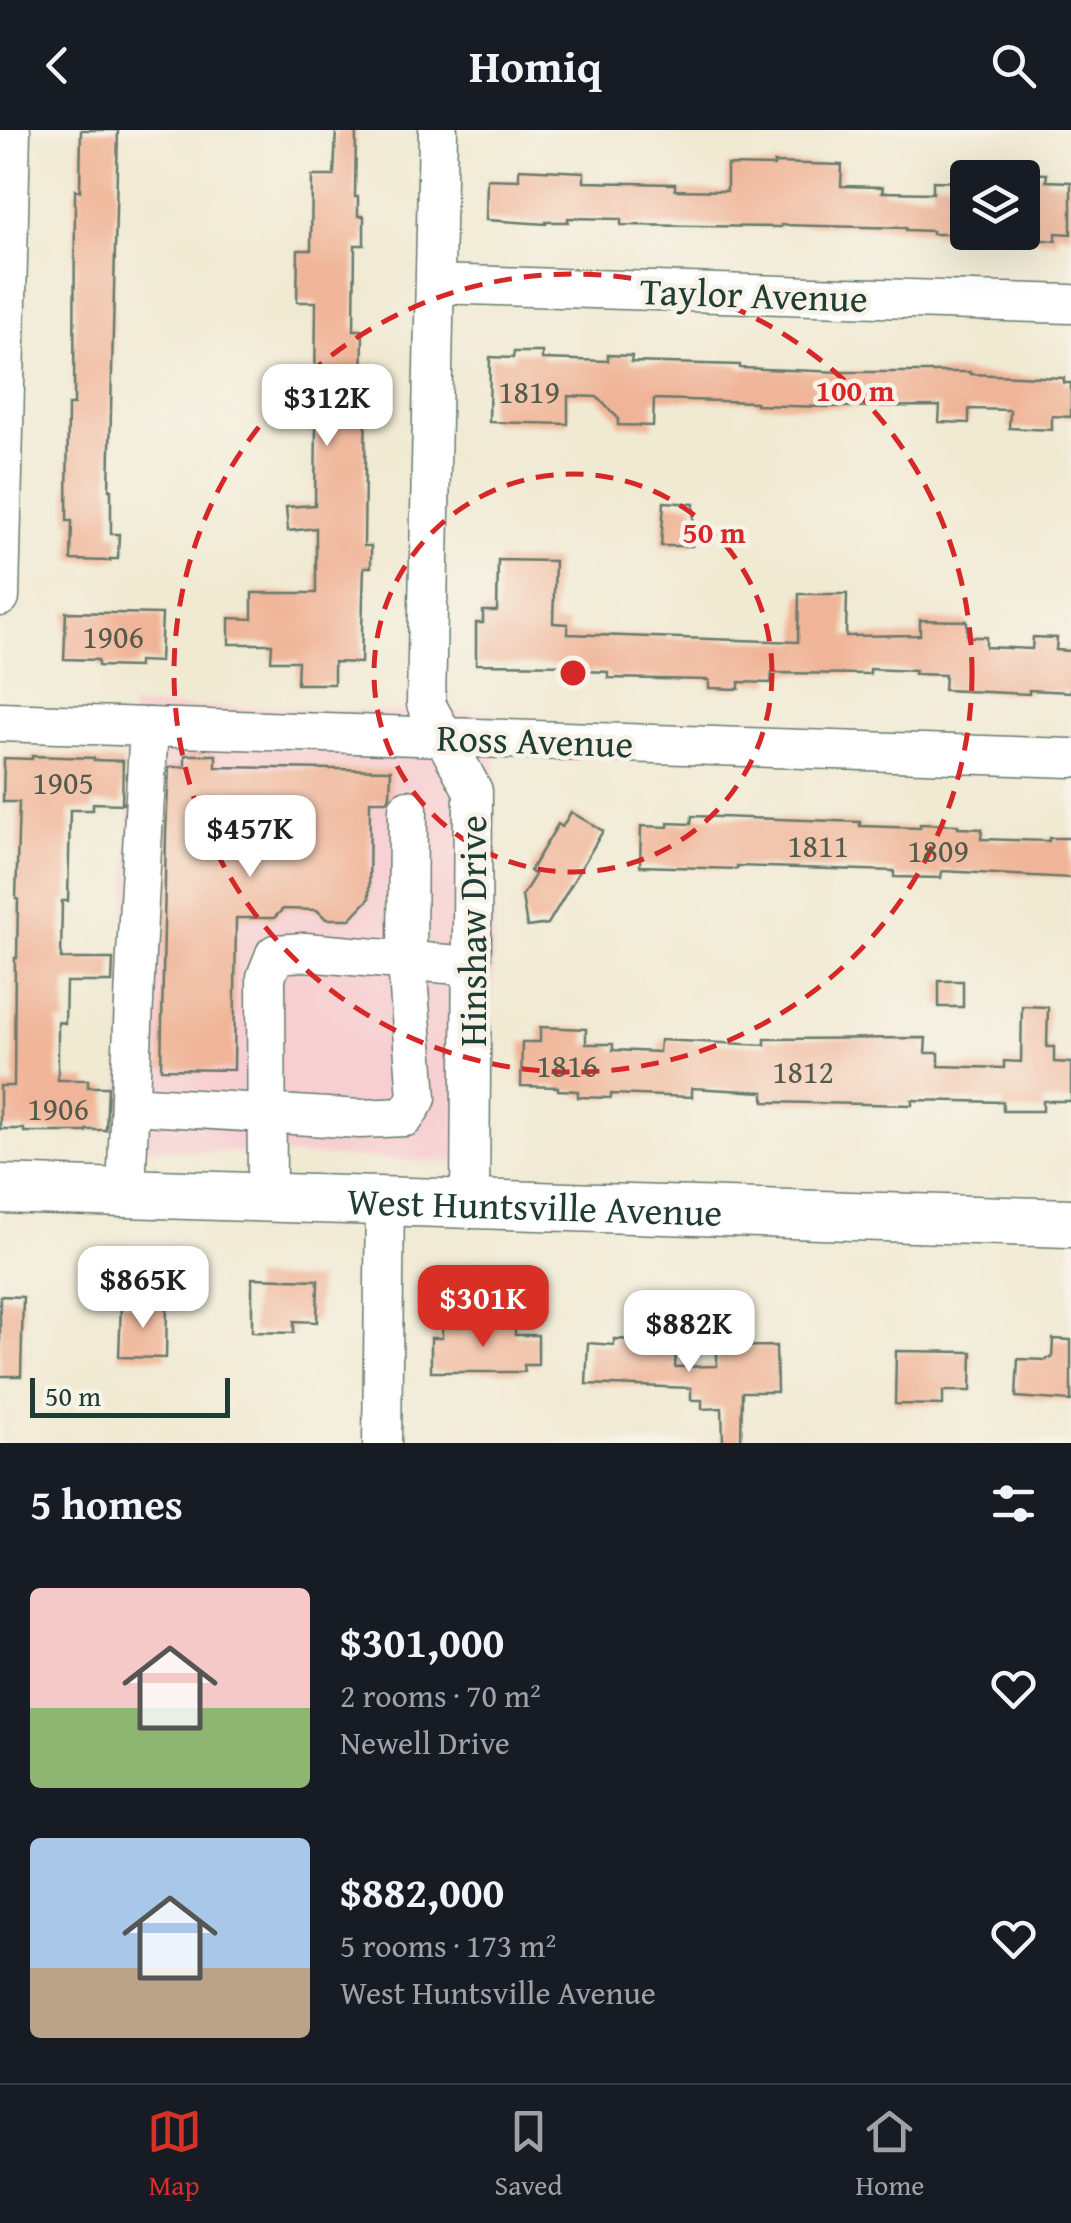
<!DOCTYPE html>
<html lang="en">
<head>
<meta charset="utf-8">
<style>
	:root { --surface:#171b24; --page:#20242c; --text:#f1f3f6; --muted:#9ea1a6; --line:#363941; --accent:#d93025 }
	body { margin:0; font-family:"Gentium Book Plus",serif; background:var(--page); color:var(--text); height:100vh; display:flex; flex-direction:column; font-size:38px; white-space:nowrap }
	* { box-sizing:border-box; margin:0 }
	p { font-size:32px; color:var(--muted) }
	.icon { flex:none; width:55px; height:55px; fill:none; stroke:currentColor; stroke-width:2; stroke-linecap:round; stroke-linejoin:round }
	.map { position:relative; height:1313px; overflow:hidden }
	.side { display:flex; flex-direction:column; background:var(--surface); flex:1 }
	.side>* { flex:none }
	.fabs { position:absolute; left:950px; top:30px; display:grid; gap:20px }
	.fabs a { display:grid; place-items:center; width:90px; height:90px; border-radius:10px; background:var(--surface); box-shadow:0 10px 40px #0002; font-size:50px }
	.scale { position:absolute; left:30px; bottom:25px; width:200px; box-sizing:border-box; padding-left:10px; border:5px solid #1f3d34; border-top:0; font-size:28px; line-height:35px; white-space:nowrap; color:#1f3d34; -webkit-text-stroke:8px #f7f3e8; paint-order:stroke }
	.price { position:absolute; translate:-50% -85px; padding:0 22px; border-radius:20px; background:#fff; color:#222; font-size:32px; line-height:65px; filter:drop-shadow(0 2px 5px #0008) }
	.price::after { content:''; position:absolute; left:50%; top:60px; width:30px; height:22px; margin-left:-15px; background:inherit; clip-path:polygon(0 0,100% 0,50% 100%) }
	.price.active { background:var(--accent); color:#fff }
	ul { padding:0; list-style:none }
	li { display:flex; align-items:center; gap:30px; height:250px; padding:0 30px }
	li span { display:grid; place-items:center; flex:none; width:280px; height:200px; border-radius:10px; color:#555 }
	li>.icon { margin-inline-start:auto }
	span .icon { width:120px; height:120px; fill:#fffc; stroke-width:1 }
	li b { font-size:42px }
	h2 { display:flex; justify-content:space-between; align-items:center; height:120px; padding:0 30px; font-size:42px }
	header { display:flex; justify-content:space-between; align-items:center; height:130px; padding:0 30px; background:var(--surface); font-size:45px; font-weight:600 }
	.menu { display:flex; justify-content:space-around; align-items:center; height:140px; border-top:2px solid var(--line); background:var(--surface); font-size:28px; color:var(--muted) }
	.menu a { display:grid; justify-items:center; gap:5px }
	.menu .active { color:var(--accent) }
	.map>svg:first-child { display:block }
	.built { fill:#f7cfd2 }
	.building { fill:#f0b598 }
	.lines { fill:none; stroke-linecap:round; stroke-linejoin:round }
	.minor-casing { stroke:#687a6c; stroke-width:41 }
	.major-casing { stroke:#687a6c; stroke-width:51 }
	.minor { stroke:#fff; stroke-width:38 }
	.major { stroke:#fff; stroke-width:48 }
	.ring { fill:none; stroke:#d62828; stroke-width:5; stroke-dasharray:18 12 }
	.labels { text-anchor:middle; dominant-baseline:central; stroke-width:9; stroke-linejoin:round; paint-order:stroke }
	.number-label { font-size:32px; fill:#535b4d }
	.street-label { font-size:38px; fill:#1f3d34; stroke:#f7f3e8 }
	.centre { fill:#d62828; stroke:#f7f3e8; stroke-width:5 }
	.ring-label { font-size:30px; text-anchor:middle; font-weight:bold; fill:#d62828; stroke:#f7f3e8; stroke-width:9; stroke-linejoin:round; paint-order:stroke }
</style>
</head>
<body>
<header><svg class="icon" aria-label="back" viewBox="0 0 24 24"><path d="M15 5l-7 7 7 7"/></svg>Homiq<svg class="icon" aria-label="search" viewBox="0 0 24 24"><circle cx="10" cy="10" r="6"/><path d="M15 15l6 6"/></svg></header>
<div class="map">
<svg width="1071" height="1313" viewBox="0 0 1071 1313">
	<rect width="100%" height="100%" fill="#f7f3e8"/>
	<filter id="ink" filterUnits="userSpaceOnUse"><feTurbulence type="fractalNoise" baseFrequency=".01" numOctaves="2"/><feDisplacementMap in="SourceGraphic" scale="20" xChannelSelector="R" yChannelSelector="G"/><feConvolveMatrix kernelMatrix="1 2 1 2 8 2 1 2 1" color-interpolation-filters="sRGB"/></filter>
	<filter id="wash" filterUnits="userSpaceOnUse"><feTurbulence type="fractalNoise" baseFrequency=".0048" numOctaves="4" result="noise"/><feDisplacementMap in="SourceGraphic" scale="40" xChannelSelector="R" yChannelSelector="G"/><feGaussianBlur stdDeviation="2.25" result="paint"/><feColorMatrix in="noise" values="0 0 0 0 0 0 0 0 0 0 0 0 0 0 0 0 0 1.4 0 .05"/><feComposite in="paint" operator="in"/></filter>
	<g filter="url(#wash)">
		<rect width="100%" height="100%" fill="#f0ead3"/>
		<path class="built" d="M 132,576 L 497,583 L 490,1034 L 118,1017 Z"/>
		<g id="blocks">
			<path class="building" d="M 81,0 L 118,0 L 109,360 L 111,360 L 111,404 L 119,404 L 118,429 L 110,429 L 110,431 L 71,430 L 72,391 L 67,391 L 68,275 L 74,275 L 75,60 L 80,61 Z
				M 336,0 L 356,0 L 355,67 L 358,67 L 358,86 L 364,86 L 364,115 L 355,115 L 354,200 L 363,200 L 362,262 L 366,262 L 364,416 L 371,416 L 371,437 L 364,437 L 361,533 L 334,532 L 334,554 L 297,554 L 298,531 L 271,531 L 272,514 L 229,514 L 229,488 L 252,489 L 252,463 L 316,463 L 316,398 L 288,401 L 286,377 L 315,375 L 316,288 L 299,288 L 299,264 L 315,264 L 316,172 L 297,172 L 298,120 L 311,120 L 312,46 L 334,46 Z
				M 774,33 L 842,35 L 841,56 L 883,57 L 882,62 L 933,63 L 933,51 L 962,52 L 961,65 L 968,65 L 968,101 L 961,101 L 961,104 L 932,104 L 932,101 L 906,100 L 906,98 L 781,95 L 781,97 L 621,95 L 621,89 L 568,88 L 568,92 L 546,92 L 546,94 L 486,90 L 487,49 L 519,50 L 519,39 L 584,42 L 584,52 L 675,54 L 675,60 L 727,61 L 727,35 L 774,36 Z
				M 1022,43 L 1047,44 L 1046,51 L 1071,52 L 1071,104 L 1056,103 L 1056,111 L 1032,109 L 1032,103 L 1022,102 Z
				M 514,222 L 542,222 L 542,229 L 608,231 L 608,225 L 632,226 L 631,232 L 740,235 L 740,238 L 842,242 L 970,242 L 970,244 L 1064,248 L 1064,253 L 1071,253 L 1071,287 L 1052,286 L 1052,300 L 1009,298 L 1010,280 L 969,279 L 969,293 L 939,292 L 940,276 L 824,277 L 756,275 L 756,272 L 654,269 L 653,296 L 618,295 L 618,288 L 597,267 L 568,266 L 568,294 L 489,292 L 490,227 L 513,228 Z
				M 664,372 L 694,374 L 692,416 L 661,416 Z
				M 498,430 L 555,431 L 553,493 L 568,494 L 568,504 L 798,512 L 799,464 L 847,464 L 846,506 L 920,505 L 920,490 L 967,491 L 967,507 L 986,507 L 986,517 L 1032,519 L 1033,507 L 1057,508 L 1056,520 L 1071,521 L 1071,562 L 1029,560 L 1029,564 L 944,560 L 945,545 L 914,544 L 915,541 L 870,539 L 870,544 L 772,543 L 771,553 L 739,552 L 739,559 L 709,558 L 709,550 L 608,548 L 608,542 L 584,541 L 585,535 L 476,534 L 476,493 L 483,493 L 483,481 L 497,481 Z
				M 66,482 L 162,484 L 160,532 L 138,531 L 138,537 L 98,536 L 98,530 L 64,529 Z
				M 185,625 L 216,625 L 216,637 L 391,640 L 390,666 L 388,671 L 370,671 L 369,769 L 350,789 L 326,789 L 317,780 L 283,779 L 274,788 L 236,788 L 234,940 L 161,939 L 166,702 L 169,637 L 185,637 Z
				M 32,626 L 94,628 L 94,630 L 123,631 L 122,674 L 93,673 L 93,680 L 70,680 L 68,771 L 62,771 L 61,829 L 113,829 L 112,852 L 66,852 L 65,893 L 58,892 L 58,950 L 88,950 L 88,957 L 108,957 L 106,1000 L 86,1000 L 86,1002 L 24,1002 L 24,999 L 0,999 L 0,956 L 14,956 L 15,828 L 17,828 L 18,769 L 16,769 L 19,672 L 3,672 L 4,628 L 32,629 Z
				M 571,682 L 603,701 L 548,794 L 527,797 L 522,766 L 535,745 L 530,741 L 558,694 L 562,697 Z
				M 692,686 L 860,692 L 860,696 L 920,698 L 920,694 L 958,695 L 958,698 L 982,699 L 981,709 L 1049,711 L 1049,708 L 1071,708 L 1071,748 L 942,741 L 941,748 L 894,747 L 894,741 L 737,736 L 737,739 L 640,736 L 641,696 L 668,697 L 668,693 L 691,694 Z
				M 939,851 L 963,851 L 963,877 L 939,877 Z
				M 1022,876 L 1048,877 L 1047,917 L 1054,917 L 1054,932 L 1071,933 L 1071,971 L 1043,971 L 1043,981 L 1003,981 L 1003,972 L 912,970 L 912,975 L 764,972 L 764,962 L 692,958 L 692,967 L 611,964 L 611,968 L 578,967 L 578,961 L 558,960 L 558,957 L 521,956 L 522,912 L 540,912 L 540,897 L 586,899 L 586,914 L 613,914 L 613,920 L 659,922 L 660,910 L 765,915 L 765,909 L 926,908 L 925,923 L 939,923 L 939,936 L 1004,938 L 1004,931 L 1021,932 Z
				M 252,1148 L 318,1150 L 317,1192 L 294,1191 L 294,1203 L 252,1202 Z
				M 0,1166 L 23,1167 L 21,1246 L 0,1246 Z
				M 121,1173 L 167,1174 L 166,1228 L 119,1227 Z
				M 442,1196 L 515,1196 L 515,1205 L 538,1205 L 538,1235 L 524,1235 L 525,1242 L 431,1242 L 431,1208 L 442,1208 Z
				M 614,1209 L 640,1210 L 640,1216 L 676,1217 L 675,1237 L 717,1236 L 717,1217 L 776,1216 L 777,1262 L 742,1262 L 741,1313 L 723,1313 L 722,1278 L 702,1279 L 702,1270 L 691,1270 L 691,1258 L 586,1254 L 588,1213 L 614,1215 Z
				M 1053,1209 L 1071,1210 L 1071,1271 L 1016,1267 L 1018,1229 L 1047,1230 L 1047,1228 L 1052,1228 Z
				M 896,1221 L 972,1222 L 971,1261 L 943,1261 L 943,1275 L 895,1274 Z"/>
		</g>
	</g>
	<g filter="url(#ink)">
		<use href="#blocks" fill-opacity="0" stroke="#687a6c" stroke-width="2.5"/>
		<g class="lines">
			<g class="minor-casing">
				<path id="minor" d="M 438,0 L 426,574 L 473,661 L 470,1073
					M 436,154 L 1071,174
					M 0,467 L 11,0
					M 0,592 L 1071,628
					M 130,975 L 360,989 L 405,987 L 417,968 L 407,832 L 408,679
					M 126,1062 L 136,824 L 149,597
					M 267,1067 L 266,847 L 275,824 L 305,822 L 471,836
					M 382,1313 L 385,1071"/>
			</g>
			<g class="major-casing">
				<g id="major">
					<path id="s1" d="M 0,1059 L 1071,1093"/>
				</g>
			</g>
			<use href="#minor" class="minor"/>
			<use href="#major" class="major"/>
		</g>
	</g>
	<g class="ring">
		<circle cx="573" cy="543" r="199"/>
		<circle cx="573" cy="543" r="399"/>
	</g>
	<g class="labels">
		<g class="number-label">
			<text x="529" y="261">1819</text>
			<text x="113" y="506">1906</text>
			<text x="63" y="652">1905</text>
			<text x="818" y="715">1811</text>
			<text x="938" y="720">1809</text>
			<text x="567" y="935">1816</text>
			<text x="803" y="941">1812</text>
			<text x="58" y="978">1906</text>
		</g>
		<g class="street-label">
			<text transform="translate(754 164) rotate(2)">Taylor Avenue</text>
			<text transform="translate(535 610) rotate(2)">Ross Avenue</text>
			<text transform="translate(472 801) rotate(-90)">Hinshaw Drive</text>
			<text stroke="none"><textPath href="#s1" startOffset="535">West Huntsville Avenue</textPath></text>
		</g>
	</g>
	<circle cx="573" cy="543" r="15" class="centre"/>
	<g class="ring-label">
		<text x="855" y="271">100 m</text>
		<text x="714" y="413">50 m</text>
	</g>
</svg>
<div class="fabs">
<a><svg class="icon" aria-label="layers" viewBox="0 0 24 24"><path d="M12 4l9 5-9 5-9-5zM3 14l9 5 9-5"/></svg></a>
</div>
<div class="scale">50 m</div>
<b class="price" style="left:327px;top:319px">$312K</b>
<b class="price" style="left:250px;top:750px">$457K</b>
<b class="price" style="left:143px;top:1201px">$865K</b>
<b class="price active" style="left:483px;top:1220px">$301K</b>
<b class="price" style="left:689px;top:1245px">$882K</b>
</div>
<section class="side">
<h2>5 homes<svg class="icon" aria-label="filters" viewBox="0 0 24 24"><path d="M4 7h16M4 17h16"/><circle cx="9" cy="7" r="2"/><circle cx="15" cy="17" r="2"/></svg></h2>
<ul>
<li><span style="background:linear-gradient(#f6c9c9 60%,#8fb573 0)"><svg class="icon" aria-label="home" viewBox="0 0 24 24"><path d="M3 11l9-7 9 7M6 9v11h12V9"/></svg></span><div><b>$301,000</b><p>2 rooms · 70 m²</p><p>Newell Drive</p></div><svg class="icon" aria-label="heart" viewBox="0 0 24 24"><path d="M12 20l-8-8c-3-5 5-10 8-4 3-6 11-1 8 4z"/></svg></li>
<li><span style="background:linear-gradient(#a9c7e8 65%,#b9a48a 0)"><svg class="icon" aria-label="home" viewBox="0 0 24 24"><path d="M3 11l9-7 9 7M6 9v11h12V9"/></svg></span><div><b>$882,000</b><p>5 rooms · 173 m²</p><p>West Huntsville Avenue</p></div><svg class="icon" aria-label="heart" viewBox="0 0 24 24"><path d="M12 20l-8-8c-3-5 5-10 8-4 3-6 11-1 8 4z"/></svg></li>
</ul>
</section>
<nav class="menu">
<a class="active"><svg class="icon" aria-label="map" viewBox="0 0 24 24"><path d="M3 6l6-2 6 2 6-2v14l-6 2-6-2-6 2zM9 4v14M15 6v14"/></svg>Map</a>
<a><svg class="icon" aria-label="saved" viewBox="0 0 24 24"><path d="M7 4h10v16l-5-4-5 4z"/></svg>Saved</a>
<a><svg class="icon" aria-label="home" viewBox="0 0 24 24"><path d="M3 11l9-7 9 7M6 9v11h12V9"/></svg>Home</a>
</nav>
</body>
</html>
